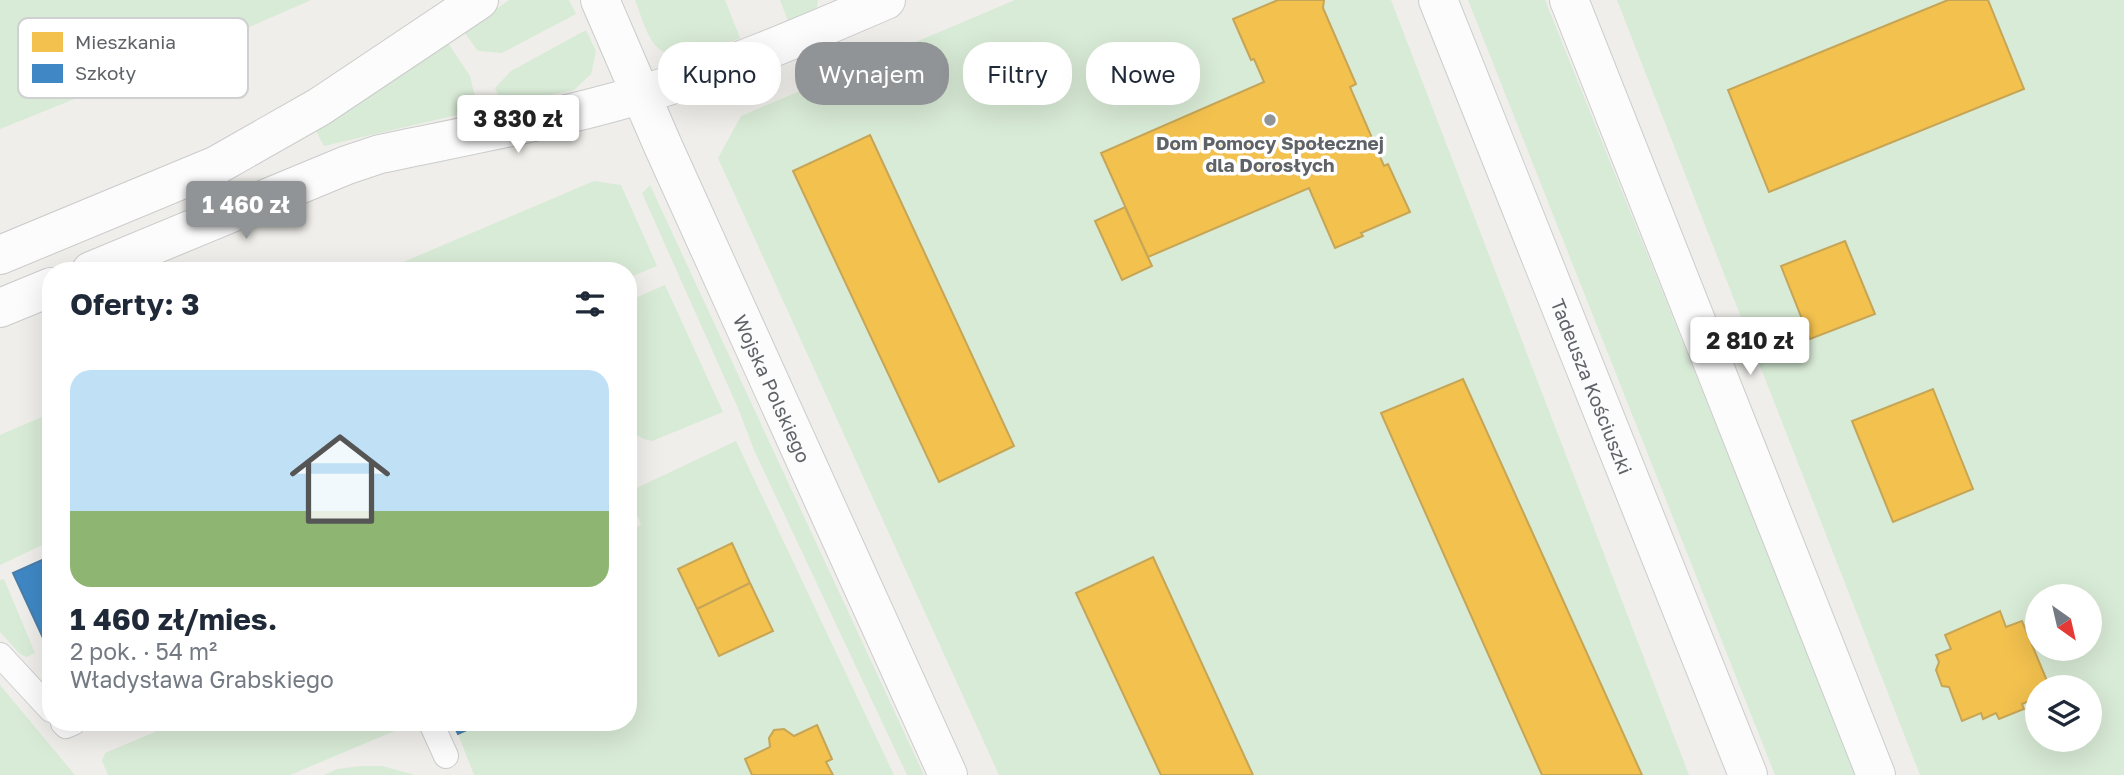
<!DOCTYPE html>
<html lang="pl">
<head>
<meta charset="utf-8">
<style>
	:root { --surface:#fff; --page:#f6f6f7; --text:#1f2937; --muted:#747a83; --accent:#919496 }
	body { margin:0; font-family:"Golos Text",sans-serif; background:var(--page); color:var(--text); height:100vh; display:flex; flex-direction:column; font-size:26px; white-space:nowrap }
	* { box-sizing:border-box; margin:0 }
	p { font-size:23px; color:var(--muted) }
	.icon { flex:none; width:38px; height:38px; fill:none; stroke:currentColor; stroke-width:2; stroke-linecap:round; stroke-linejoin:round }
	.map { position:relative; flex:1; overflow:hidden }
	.panel { position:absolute; left:42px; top:262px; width:595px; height:469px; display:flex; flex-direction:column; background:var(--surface); border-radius:28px; box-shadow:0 7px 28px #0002 }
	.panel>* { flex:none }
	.guide { position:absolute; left:658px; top:42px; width:665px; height:63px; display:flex; gap:14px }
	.needle { width:46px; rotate:146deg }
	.controls { position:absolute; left:2025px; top:584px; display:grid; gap:14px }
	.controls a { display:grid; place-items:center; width:77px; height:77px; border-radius:50%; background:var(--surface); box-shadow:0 7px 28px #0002; font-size:35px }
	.price { position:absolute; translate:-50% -60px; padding:0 16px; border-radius:7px; background:#fff; color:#222; font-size:23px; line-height:46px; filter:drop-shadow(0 2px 4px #0008) }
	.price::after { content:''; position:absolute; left:50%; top:42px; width:21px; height:16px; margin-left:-10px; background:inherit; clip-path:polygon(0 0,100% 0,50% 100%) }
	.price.on { background:var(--accent); color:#fff }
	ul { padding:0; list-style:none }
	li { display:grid; align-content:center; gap:14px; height:371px; padding:0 28px }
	li span { display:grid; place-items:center; height:217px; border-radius:21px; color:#555 }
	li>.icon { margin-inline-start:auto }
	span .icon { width:126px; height:126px; fill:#fffc; stroke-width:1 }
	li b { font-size:30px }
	h2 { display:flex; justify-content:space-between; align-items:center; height:84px; padding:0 28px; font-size:30px }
	.chip { padding:0 24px; border-radius:28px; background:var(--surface); box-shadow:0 7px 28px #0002; font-size:24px; line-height:63px }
	.chip.on { background:var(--accent); color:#fff }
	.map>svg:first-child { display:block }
	.green { fill:#d8ebd6; fill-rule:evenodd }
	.homes { fill:#f2c14e; stroke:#c6a556; stroke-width:2 }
	.schools { fill:#3f88c5; stroke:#497da9; stroke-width:2 }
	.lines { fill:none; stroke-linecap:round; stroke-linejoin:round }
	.service-casing { stroke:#cbcccc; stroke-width:26 }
	.minor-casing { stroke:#cbcccc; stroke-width:40 }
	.tertiary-casing { stroke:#cbcccc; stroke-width:40 }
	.service { stroke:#fdfcfc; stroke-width:24 }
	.minor { stroke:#fdfcfc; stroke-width:38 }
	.tertiary { stroke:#fdfcfc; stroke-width:38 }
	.poi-dot { fill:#919496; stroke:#fff; stroke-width:2.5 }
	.labels { text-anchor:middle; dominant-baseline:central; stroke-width:7; stroke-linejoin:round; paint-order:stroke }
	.poi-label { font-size:19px; font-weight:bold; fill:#5f6368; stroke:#fff }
	.street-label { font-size:19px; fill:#5f6368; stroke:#fff }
	.key { fill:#fff; stroke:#cfd0d2; stroke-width:2 }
	.key-label { font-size:19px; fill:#5f6368 }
</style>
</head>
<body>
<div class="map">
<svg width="2124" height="775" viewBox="0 0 2124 775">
	<rect width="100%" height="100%" fill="#efeeea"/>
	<path class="green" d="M 0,0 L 311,0 L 206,46 L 0,129 Z
		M 509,0 L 569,0 L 576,14 L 502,53 L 478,51 L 464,32 Z
		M 635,0 L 725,0 L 740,38 C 717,47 671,71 652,41 C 645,30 640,13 635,0 Z
		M 780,0 L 818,0 L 817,8 L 788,21 Z
		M 1015,0 L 1391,0 L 1689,775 L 999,775 L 718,158 L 741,116 Z
		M 1468,0 L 1545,0 L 1857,775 L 1775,775 Z
		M 1617,0 L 2124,0 L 2124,775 L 1920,775 ZM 2037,597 L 2090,597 L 2090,649 L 2037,649 ZM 2037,688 L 2090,688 L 2090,740 L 2037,740 Z
		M 586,30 L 596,51 L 591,74 L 574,90 L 502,105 L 495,88 L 511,71 Z
		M 448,43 L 470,76 L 478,110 L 324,146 L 316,131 Z
		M 594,181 L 621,185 L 657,266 L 628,278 L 628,271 L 382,271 Z
		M 650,185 L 924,775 L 907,775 L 754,450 L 738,408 L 642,193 Z
		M 665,285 L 723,412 L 652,441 C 641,439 633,434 628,424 L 628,301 Z
		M 51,413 L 51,541 L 0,565 L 0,435 Z
		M 736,441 L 894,775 L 474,775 L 458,734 L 482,723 L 628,723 L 628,531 L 641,525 L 628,492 Z
		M 4,579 L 35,653 L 26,657 L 20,654 L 0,632 L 0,580 Z
		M 0,685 L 75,775 L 0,775 Z
		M 176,723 L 407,723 L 404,727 L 290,775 L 108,775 L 102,761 L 105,753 Z
		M 361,766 L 382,766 L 415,775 L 324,775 L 337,769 Z"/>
	<path class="homes" d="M 1278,0 L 1324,0 L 1323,8 L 1356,84 L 1350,87 L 1384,166 L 1388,164 L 1410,212 L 1361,233 L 1363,236 L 1335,248 L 1309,188 L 1148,257 L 1101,153 L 1264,82 L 1254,59 L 1251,60 L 1233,19 Z
		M 1948,0 L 1988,0 L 2024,89 L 1769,192 L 1728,90 Z
		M 870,135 L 1014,446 L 939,482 L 793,171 Z
		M 1125,207 L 1152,266 L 1122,280 L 1095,221 Z
		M 1845,241 L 1875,314 L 1810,339 L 1781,266 Z
		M 1463,379 L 1642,775 L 1542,775 L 1509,701 L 1381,413 Z
		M 1933,389 L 1973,489 L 1893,522 L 1852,421 Z
		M 732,543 L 750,583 L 697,609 L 678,569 Z
		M 1153,557 L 1253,775 L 1161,775 L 1076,593 Z
		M 750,583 L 773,631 L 719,656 L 697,609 Z
		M 2000,611 L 2006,627 L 2022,621 L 2050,688 L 2037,688 L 2037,694 L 2033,695 L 2034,699 L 2022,704 L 2024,709 L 1999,719 L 1996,713 L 1983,719 L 1981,713 L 1962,721 L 1949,687 L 1942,686 L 1936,670 L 1939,662 L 1936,655 L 1951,649 L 1945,635 Z
		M 817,725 L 832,759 L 826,762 L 833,775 L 752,775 L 745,759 L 770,747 L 769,738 L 774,730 L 784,729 L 794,736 Z"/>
	<path class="schools" d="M 51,556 L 51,653 L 50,653 L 13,573 Z
		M 453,723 L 482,723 L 458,734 Z"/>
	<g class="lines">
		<g class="service-casing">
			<path id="service" d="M 0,655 L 51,710
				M 63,723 L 66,726 L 73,723
				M 431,723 L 446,756"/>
		</g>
		<g class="minor-casing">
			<g id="minor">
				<path id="s1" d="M 600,0 L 663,146 L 948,775"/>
				<path id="s2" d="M 1438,0 L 1748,775"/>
				<path d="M 1569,0 L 1876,775"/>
			</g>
		</g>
		<g class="tertiary-casing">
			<path id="tertiary" d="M 0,255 L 217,165 L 319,107 L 479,0
				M 91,271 L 347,165 L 380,154 C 466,136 554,120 639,95 C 724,70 805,35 886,0
				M 0,308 L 51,287"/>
		</g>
		<use href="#service" class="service"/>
		<use href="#minor" class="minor"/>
		<use href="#tertiary" class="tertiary"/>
	</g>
	<circle class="poi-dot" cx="1270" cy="120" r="7"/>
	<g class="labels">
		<g class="poi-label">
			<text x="1270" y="142">Dom Pomocy Społecznej<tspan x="1270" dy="22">dla Dorosłych</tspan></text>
		</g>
		<g class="street-label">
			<text stroke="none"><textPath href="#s2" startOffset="416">Tadeusza Kościuszki</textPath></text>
			<text stroke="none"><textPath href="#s1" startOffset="425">Wojska Polskiego</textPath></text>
		</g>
	</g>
	<rect x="18" y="18" width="230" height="80" rx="10" class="key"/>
	<rect x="32" y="32" width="31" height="20" fill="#f2c14e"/>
	<rect x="32" y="64" width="31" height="19" fill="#3f88c5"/>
	<g class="key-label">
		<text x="75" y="49">Mieszkania</text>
		<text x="75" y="80">Szkoły</text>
	</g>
</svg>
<div class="controls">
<a><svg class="needle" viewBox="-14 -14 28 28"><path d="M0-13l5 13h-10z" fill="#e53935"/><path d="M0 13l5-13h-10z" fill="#747a83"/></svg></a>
<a><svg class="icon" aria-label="layers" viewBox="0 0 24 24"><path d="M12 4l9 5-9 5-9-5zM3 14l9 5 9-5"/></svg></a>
</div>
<b class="price" style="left:518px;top:155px">3 830 zł</b>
<b class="price on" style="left:246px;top:241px">1 460 zł</b>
<b class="price" style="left:1750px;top:377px">2 810 zł</b>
<div class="guide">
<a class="chip">Kupno</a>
<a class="chip on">Wynajem</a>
<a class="chip">Filtry</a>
<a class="chip">Nowe</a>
</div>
<section class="panel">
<h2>Oferty: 3<svg class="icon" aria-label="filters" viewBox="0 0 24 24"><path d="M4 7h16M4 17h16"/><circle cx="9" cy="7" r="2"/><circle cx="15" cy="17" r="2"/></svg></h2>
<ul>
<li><span style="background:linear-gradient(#bfe0f5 65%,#8fb573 0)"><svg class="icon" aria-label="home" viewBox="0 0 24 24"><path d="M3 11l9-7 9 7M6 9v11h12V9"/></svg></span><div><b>1 460 zł/mies.</b><p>2 pok. · 54 m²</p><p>Władysława Grabskiego</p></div></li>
</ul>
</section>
</div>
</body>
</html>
